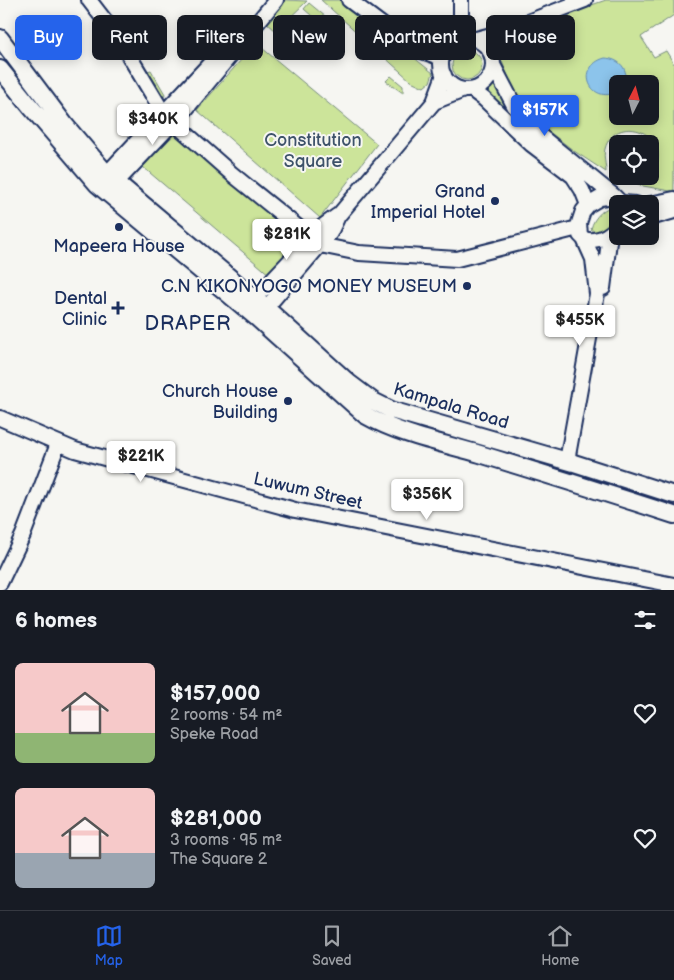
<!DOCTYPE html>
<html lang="en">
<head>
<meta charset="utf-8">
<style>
	:root { --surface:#171b24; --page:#242831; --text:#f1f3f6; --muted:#9ea1a6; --line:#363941; --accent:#2563eb }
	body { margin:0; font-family:"Balsamiq Sans",sans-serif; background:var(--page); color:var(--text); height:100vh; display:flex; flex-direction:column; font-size:19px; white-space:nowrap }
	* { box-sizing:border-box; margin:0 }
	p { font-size:16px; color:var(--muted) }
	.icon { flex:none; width:28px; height:28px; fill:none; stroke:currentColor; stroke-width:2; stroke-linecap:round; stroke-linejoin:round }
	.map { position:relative; height:590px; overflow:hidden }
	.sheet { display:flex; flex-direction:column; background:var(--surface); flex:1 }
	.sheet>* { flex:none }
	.banner { position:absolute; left:15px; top:15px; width:645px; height:45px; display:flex; gap:10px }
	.needle { width:32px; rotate:6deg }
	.fabs { position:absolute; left:609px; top:75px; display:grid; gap:10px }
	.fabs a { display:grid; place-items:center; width:50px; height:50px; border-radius:8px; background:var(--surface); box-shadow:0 2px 12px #0003; font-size:25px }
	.price { position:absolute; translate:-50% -42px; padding:0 11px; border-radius:5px; background:#fff; color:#222; font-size:16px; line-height:32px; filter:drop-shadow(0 1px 2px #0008) }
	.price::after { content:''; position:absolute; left:50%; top:30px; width:15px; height:11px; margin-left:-8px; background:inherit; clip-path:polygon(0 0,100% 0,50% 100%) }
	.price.on { background:var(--accent); color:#fff }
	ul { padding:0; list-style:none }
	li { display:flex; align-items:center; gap:15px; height:125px; padding:0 15px }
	li span { display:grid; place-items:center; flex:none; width:140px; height:100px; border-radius:8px; color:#555 }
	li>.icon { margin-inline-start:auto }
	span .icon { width:60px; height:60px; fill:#fffc; stroke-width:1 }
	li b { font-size:21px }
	h2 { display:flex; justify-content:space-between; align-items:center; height:60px; padding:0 15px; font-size:21px }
	.tag { padding:0 18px; border-radius:8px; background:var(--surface); box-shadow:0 2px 12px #0003; font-size:18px; line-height:45px }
	.tag.on { background:var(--accent); color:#fff }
	.menu { display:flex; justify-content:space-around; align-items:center; height:70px; border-top:1px solid var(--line); background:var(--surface); font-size:14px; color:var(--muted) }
	.menu a { display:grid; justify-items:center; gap:2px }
	.menu .on { color:var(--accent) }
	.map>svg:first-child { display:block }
	.green { fill:#cce49a; stroke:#748a7c; fill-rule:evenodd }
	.water { fill:#8cc4eb; stroke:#5f88b3 }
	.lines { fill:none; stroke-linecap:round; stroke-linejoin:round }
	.secondary-casing { stroke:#1b2f5e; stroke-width:18 }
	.primary-casing { stroke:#1b2f5e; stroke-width:20 }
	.secondary { stroke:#f6f6f2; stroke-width:14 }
	.primary { stroke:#f6f6f2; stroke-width:16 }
	.poi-dot { fill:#1b2f5e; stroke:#f6f6f2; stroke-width:2 }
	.labels { text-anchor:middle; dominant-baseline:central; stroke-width:4; stroke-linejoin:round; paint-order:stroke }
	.park-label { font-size:18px; fill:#3e536a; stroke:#f6f6f2 }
	.poi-label { font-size:18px; fill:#1b2f5e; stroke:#f6f6f2; text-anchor:end }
	.street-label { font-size:18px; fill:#1b2f5e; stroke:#f6f6f2 }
	.quarter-label { font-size:20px; letter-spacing:1px; fill:#1b2f5e; stroke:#f6f6f2 }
</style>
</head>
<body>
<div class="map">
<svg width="674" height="590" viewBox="0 0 674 590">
	<rect width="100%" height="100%" fill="#f6f6f2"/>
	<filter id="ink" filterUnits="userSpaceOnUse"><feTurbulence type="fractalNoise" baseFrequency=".02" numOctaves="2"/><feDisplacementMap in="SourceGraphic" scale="10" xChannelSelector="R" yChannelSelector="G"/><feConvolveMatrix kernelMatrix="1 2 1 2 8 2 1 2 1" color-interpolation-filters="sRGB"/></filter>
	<g filter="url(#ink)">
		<path class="green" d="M 285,0 L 307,1 L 276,31 L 266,22 Z
			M 321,0 L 342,0 L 433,73 L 430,82 L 424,87 L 411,81 Z
			M 606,0 L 674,0 L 674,15 L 641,37 L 654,57 L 666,51 L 674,64 L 674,190 L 670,191 L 638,185 C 644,177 652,176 656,167 C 670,131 614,113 605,149 C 603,158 606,164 606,172 L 574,151 L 534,120 L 514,90 L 497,50 L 502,36 ZM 618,84 L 650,84 L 650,116 L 618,116 Z
			M 309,3 L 326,17 L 320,23 L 304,9 Z
			M 256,43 L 377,144 L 320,218 L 197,110 Z
			M452 65a15 15 0 1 1 30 0a15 15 0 1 1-30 0Z
			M 151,70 L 165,94 L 164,97 L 162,99 L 147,73 L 147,71 Z
			M 391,76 L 403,86 L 403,93 L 386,81 Z
			M 495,81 L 524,128 L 481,91 L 492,85 Z
			M 174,133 L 301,238 L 270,275 L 143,167 Z
			M 617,205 L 616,217 L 606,228 L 595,232 L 591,229 C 594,216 605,207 617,205 Z"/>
		<path class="water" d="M 605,58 C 620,59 629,69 625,84 L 618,84 L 617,92 C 589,105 575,66 605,58 Z"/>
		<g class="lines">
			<g class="secondary-casing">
				<path id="secondary" d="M 89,0 L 119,39 L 164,114 L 232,174 L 320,245 L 359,253 L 457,259 L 578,228
					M 349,0 L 413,48 L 442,58
					M441 64a26 26 0 1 1 52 0a26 26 0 1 1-52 0Z
					M 476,39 L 499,33 L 585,0
					M 456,40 L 461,21 L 461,0
					M 493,65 L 517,111 L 528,126 L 614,196
					M 472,90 L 484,99 L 531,144 L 573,176 L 582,190 L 588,205
					M 434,102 L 464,90
					M 100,181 L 234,38
					M 110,189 L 186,109 L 276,0
					M 622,203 L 636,204
					M 650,204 L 674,199
					M 650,218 L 674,211
					M 584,239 C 597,243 609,236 618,226
					M 603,288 L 610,234
					M 248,305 L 322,227 L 337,216
					M 260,315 L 330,233 L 338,216 L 434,102 L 444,75
					M 0,418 L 75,450 L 295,510 L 674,585
					M 567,461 L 597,294 L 593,259 L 584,239 L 580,235 L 579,223 L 583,211 L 588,205 L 600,198 L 614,196 L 622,204
					M 0,583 L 23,535 L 58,444"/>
			</g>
			<g class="primary-casing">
				<path id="primary" d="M 0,38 L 66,126 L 107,174 L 266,308 L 349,383 L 373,401 L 391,410 L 574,463 L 674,495
					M 0,69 L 30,106 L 97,184 L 257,318 L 365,415 C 400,435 442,443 480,454 C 545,474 610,494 674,515
					M 670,590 L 674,586"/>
			</g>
			<use href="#secondary" class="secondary"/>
			<use href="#primary" class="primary"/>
		</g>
	</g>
	<g class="poi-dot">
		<circle cx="495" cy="201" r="5"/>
		<circle cx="119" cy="227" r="5"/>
		<circle cx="467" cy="286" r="5"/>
		<path d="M115.5 300.5h5v5h5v5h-5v5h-5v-5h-5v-5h5z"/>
		<circle cx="288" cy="401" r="5"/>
	</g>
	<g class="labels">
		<g class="park-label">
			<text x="313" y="140">Constitution<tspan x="313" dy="21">Square</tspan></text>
		</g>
		<g class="poi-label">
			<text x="485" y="191">Grand<tspan x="485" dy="21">Imperial Hotel</tspan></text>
			<text x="119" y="246" text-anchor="middle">Mapeera House</text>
			<text x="457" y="286">C.N KIKONYOGO MONEY MUSEUM</text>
			<text x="107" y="298">Dental<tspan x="107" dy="21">Clinic</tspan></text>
			<text x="278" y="391">Church House<tspan x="278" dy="21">Building</tspan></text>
		</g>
		<g class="street-label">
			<text transform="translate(451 406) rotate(17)">Kampala Road</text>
			<text transform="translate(308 491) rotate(13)">Luwum Street</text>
		</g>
		<g class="quarter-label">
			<text x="188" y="324">DRAPER</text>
		</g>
	</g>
</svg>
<div class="fabs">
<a><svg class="needle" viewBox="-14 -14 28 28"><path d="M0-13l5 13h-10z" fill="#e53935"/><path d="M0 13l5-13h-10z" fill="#9ea1a6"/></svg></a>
<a><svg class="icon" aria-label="locate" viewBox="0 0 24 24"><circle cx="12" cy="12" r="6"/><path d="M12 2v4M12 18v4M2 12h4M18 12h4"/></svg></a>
<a><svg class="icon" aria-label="layers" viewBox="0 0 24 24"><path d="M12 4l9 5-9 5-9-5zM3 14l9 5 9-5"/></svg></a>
</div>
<b class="price on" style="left:545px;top:137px">$157K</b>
<b class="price" style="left:153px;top:146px">$340K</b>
<b class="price" style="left:287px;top:261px">$281K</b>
<b class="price" style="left:580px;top:347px">$455K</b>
<b class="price" style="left:141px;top:483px">$221K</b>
<b class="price" style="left:427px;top:521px">$356K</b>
<div class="banner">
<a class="tag on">Buy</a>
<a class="tag">Rent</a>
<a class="tag">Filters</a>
<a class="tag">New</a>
<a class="tag">Apartment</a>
<a class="tag">House</a>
</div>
</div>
<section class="sheet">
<h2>6 homes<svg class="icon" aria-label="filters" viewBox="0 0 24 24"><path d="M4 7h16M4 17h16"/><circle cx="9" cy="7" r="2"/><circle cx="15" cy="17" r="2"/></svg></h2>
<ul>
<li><span style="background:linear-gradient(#f6c9c9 70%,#8fb573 0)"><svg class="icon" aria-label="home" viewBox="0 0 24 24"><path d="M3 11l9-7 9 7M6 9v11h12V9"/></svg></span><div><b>$157,000</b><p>2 rooms · 54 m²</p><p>Speke Road</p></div><svg class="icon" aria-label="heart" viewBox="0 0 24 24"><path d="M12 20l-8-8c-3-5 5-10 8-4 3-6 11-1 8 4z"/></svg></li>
<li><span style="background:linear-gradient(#f6c9c9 65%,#9aa5b1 0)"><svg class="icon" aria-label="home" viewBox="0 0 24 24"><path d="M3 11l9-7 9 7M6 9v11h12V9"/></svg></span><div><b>$281,000</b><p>3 rooms · 95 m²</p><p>The Square 2</p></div><svg class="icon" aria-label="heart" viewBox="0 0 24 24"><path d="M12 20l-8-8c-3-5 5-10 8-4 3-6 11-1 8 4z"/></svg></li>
</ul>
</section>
<nav class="menu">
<a class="on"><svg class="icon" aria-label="map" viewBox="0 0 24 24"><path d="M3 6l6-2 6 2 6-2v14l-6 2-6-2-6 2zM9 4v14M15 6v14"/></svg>Map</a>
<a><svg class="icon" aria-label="saved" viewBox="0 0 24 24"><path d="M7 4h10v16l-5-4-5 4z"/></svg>Saved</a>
<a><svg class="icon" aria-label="home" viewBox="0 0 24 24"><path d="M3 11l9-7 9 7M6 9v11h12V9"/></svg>Home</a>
</nav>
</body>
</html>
